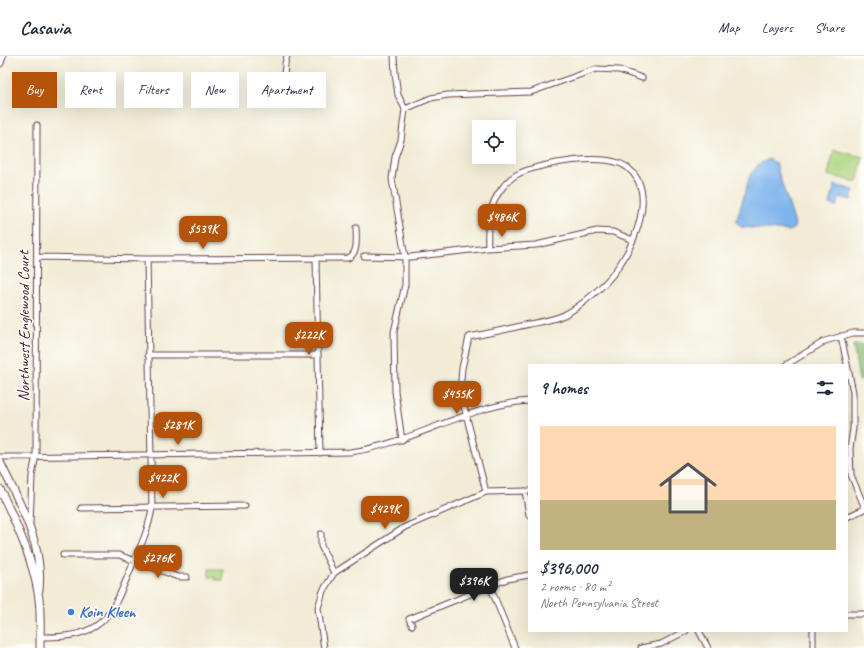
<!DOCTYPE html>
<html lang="en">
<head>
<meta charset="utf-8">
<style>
	:root { --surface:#fff; --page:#f6f6f7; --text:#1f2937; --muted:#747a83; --line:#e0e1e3; --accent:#b45309 }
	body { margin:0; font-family:Caveat,sans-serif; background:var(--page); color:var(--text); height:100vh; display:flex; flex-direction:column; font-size:15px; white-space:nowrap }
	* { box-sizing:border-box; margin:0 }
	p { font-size:13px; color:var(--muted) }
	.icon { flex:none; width:22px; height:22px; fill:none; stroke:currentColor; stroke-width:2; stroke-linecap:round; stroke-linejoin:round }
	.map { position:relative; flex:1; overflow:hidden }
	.side { position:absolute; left:528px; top:308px; width:320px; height:268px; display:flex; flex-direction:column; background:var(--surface); border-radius:0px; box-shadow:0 4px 16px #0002 }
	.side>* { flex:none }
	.guide { position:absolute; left:12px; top:16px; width:380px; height:36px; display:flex; gap:8px }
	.tools { position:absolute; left:472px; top:64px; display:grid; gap:8px }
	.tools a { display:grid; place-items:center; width:44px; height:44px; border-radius:0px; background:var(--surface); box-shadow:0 4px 16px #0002; font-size:20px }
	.price { position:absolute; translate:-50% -34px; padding:0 9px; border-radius:8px; background:var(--accent); color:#fff; font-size:13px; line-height:26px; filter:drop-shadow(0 1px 2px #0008) }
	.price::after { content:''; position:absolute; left:50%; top:24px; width:12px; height:9px; margin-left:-6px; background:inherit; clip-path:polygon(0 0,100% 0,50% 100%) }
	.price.current { background:#222; color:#fff }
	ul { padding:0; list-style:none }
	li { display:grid; align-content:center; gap:8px; height:212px; padding:0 12px }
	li+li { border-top:1px solid var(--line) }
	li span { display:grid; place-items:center; height:124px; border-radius:0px; color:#555 }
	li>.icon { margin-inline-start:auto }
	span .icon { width:72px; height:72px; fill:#fffc; stroke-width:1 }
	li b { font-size:17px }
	h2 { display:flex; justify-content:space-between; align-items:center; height:48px; padding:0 12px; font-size:17px }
	.chip { padding:0 14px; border-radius:0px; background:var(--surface); box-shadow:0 4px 16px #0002; font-size:14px; line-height:36px }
	.chip.current { background:var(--accent); color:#fff }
	header { display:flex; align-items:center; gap:24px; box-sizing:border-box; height:56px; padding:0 20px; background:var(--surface); border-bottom:1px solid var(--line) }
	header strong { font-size:19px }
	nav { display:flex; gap:22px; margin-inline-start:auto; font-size:14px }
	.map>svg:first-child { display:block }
	.green { fill:#aed681; stroke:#7c7a56 }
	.forest { fill:#8ab76f; stroke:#6a6b4d }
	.water { fill:#7cb4ec; stroke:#636a8c }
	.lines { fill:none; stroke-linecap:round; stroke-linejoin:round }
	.minor-casing { stroke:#633e45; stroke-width:7 }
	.major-casing { stroke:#633e45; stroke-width:9 }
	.minor { stroke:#fff; stroke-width:5 }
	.major { stroke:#fff; stroke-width:7 }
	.shop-dot { fill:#3f7fe0; stroke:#fdfcf7; stroke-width:1.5 }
	.labels { text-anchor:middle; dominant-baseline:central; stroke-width:3; stroke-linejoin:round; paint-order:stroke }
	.street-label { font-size:16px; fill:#4a1f2b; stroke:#fdfcf7 }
	.shop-label { font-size:16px; font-weight:bold; fill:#366cbe; stroke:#fdfcf7; text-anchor:start }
</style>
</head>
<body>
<header>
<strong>Casavia</strong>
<nav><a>Map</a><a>Layers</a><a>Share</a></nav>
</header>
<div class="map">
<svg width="864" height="592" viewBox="0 0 864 592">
	<rect width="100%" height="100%" fill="#fdfcf7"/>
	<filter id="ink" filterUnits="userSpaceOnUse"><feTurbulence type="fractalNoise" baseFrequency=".025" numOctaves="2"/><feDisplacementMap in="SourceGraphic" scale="8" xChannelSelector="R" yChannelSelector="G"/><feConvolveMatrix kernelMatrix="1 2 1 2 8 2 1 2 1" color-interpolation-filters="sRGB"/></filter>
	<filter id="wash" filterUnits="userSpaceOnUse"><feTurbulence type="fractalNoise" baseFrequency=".012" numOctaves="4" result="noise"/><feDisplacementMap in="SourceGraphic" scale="16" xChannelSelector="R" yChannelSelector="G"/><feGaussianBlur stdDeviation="0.9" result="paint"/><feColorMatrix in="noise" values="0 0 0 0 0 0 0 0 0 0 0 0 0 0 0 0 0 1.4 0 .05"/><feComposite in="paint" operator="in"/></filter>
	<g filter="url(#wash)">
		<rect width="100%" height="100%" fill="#f2ecd6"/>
		<path class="green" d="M 834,94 L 863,101 L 857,126 L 828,119 Z
			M 209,513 L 223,513 L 223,524 L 215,524 L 215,521 L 209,521 Z"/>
		<path class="forest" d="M 853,289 L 864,289 L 864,324 L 859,325 Z"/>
		<path class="water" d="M 769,103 L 776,107 C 781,128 789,147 795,168 L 794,172 L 789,175 L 741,171 L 736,166 L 750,119 L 759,108 Z
			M 835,129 L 854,134 L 851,144 L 840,141 L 837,150 L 830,148 Z"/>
	</g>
	<g filter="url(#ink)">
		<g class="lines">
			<g class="minor-casing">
				<path id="minor" d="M 287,0 C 282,14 285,26 291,39
					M 394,0 L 395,17 L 398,39 L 405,53 L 401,84 L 395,101 L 392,123 L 405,201 L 405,229 L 394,276 L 395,335 L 402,384
					M 405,53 L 431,42 L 448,39 L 531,36 L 596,13 L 619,14 L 642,22
					M 364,200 L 410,201 L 488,192 L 536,189 L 597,175 L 613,176 L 633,184
					M 38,201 L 147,203 L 348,202 C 359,197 356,182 356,172
					M 316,202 L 320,397
					M 841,280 L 853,336 L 853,372 L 850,393 L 851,419 L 864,450
					M 148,299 L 318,299
					M 786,309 L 825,285 L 853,277 L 864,277
					M 0,401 L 350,396 C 412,388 467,349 529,345
					M 525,435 L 529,459
					M 486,436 L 460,335 L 462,312 L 469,281 C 489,277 509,273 529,268 C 540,266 553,264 564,259 C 580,251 606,229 616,214 C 634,189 658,137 628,112 C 607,95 539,107 516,119 C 511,122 506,127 503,131 C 488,149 487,170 488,192
					M 81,452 L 245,450
					M 847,461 L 864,453
					M 30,467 L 32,420 L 36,399 L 37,69
					M 321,478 L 321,490 L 334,517
					M 63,499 L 119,499 L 178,521 L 187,521
					M 490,530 L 515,592
					M 847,558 L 864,558
					M 412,569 L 409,563 L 507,523 L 529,519
					M 699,575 L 708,592
					M 813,575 L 813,592
					M 40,581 C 103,582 110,563 132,510 C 140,491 149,473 152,452 L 147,203
					M 324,592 L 318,552 L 323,535 L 334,517 L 405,471 L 486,436 L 529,435
					M 641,592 L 661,588 L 686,575"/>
			</g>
			<g class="major-casing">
				<path id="major" d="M 0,7 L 2,0
					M 0,406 C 19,447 44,488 39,534
					M 0,433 C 16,468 34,504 39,543 C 41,559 40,576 40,592"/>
			</g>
			<use href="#minor" class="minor"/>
			<use href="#major" class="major"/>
		</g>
	</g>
	<circle class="shop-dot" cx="71" cy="556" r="4"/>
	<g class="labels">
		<g class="street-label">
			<text transform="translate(24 270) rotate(-90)">Northwest Englewood Court</text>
		</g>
		<g class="shop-label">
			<text x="79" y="556">Koin Kleen</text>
		</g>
	</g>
</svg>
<div class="tools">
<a><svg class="icon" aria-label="locate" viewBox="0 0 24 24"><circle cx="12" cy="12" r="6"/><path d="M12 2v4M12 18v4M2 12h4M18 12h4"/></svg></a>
</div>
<b class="price" style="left:502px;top:182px">$486K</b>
<b class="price" style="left:203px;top:194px">$539K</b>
<b class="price" style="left:309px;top:300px">$222K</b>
<b class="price" style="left:457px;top:359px">$455K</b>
<b class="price" style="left:178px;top:390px">$281K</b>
<b class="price" style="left:163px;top:443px">$422K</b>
<b class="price" style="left:385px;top:474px">$429K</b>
<b class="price" style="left:158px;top:523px">$276K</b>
<b class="price current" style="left:474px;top:546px">$396K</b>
<div class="guide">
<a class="chip current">Buy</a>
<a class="chip">Rent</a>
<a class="chip">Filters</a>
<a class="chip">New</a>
<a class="chip">Apartment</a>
</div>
<section class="side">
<h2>9 homes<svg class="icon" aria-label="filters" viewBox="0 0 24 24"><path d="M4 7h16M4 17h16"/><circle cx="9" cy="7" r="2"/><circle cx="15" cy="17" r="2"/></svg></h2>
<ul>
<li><span style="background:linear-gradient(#ffd9b3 60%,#c2b280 0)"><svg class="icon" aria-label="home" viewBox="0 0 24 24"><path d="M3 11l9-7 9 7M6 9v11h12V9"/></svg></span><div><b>$396,000</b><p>2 rooms · 80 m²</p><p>North Pennsylvania Street</p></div></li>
</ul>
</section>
</div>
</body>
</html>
